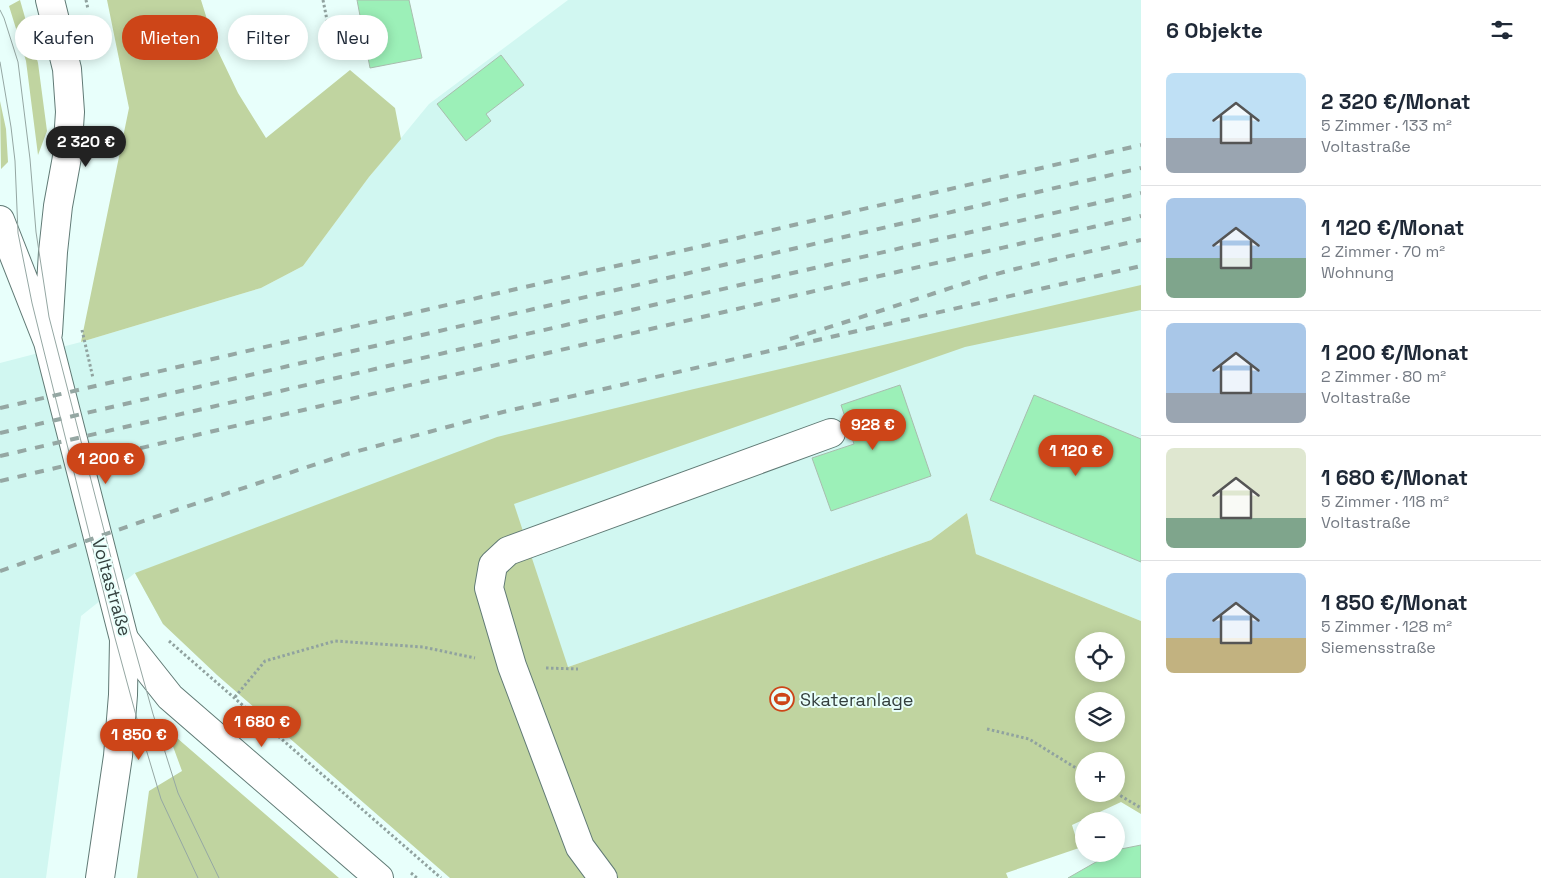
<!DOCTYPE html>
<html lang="de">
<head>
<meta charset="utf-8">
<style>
	:root { --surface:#fff; --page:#f6f6f7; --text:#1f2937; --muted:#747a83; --line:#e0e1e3; --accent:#cd4518 }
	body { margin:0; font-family:"Space Grotesk",sans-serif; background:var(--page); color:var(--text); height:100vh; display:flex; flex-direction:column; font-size:19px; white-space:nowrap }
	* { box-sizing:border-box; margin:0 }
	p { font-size:16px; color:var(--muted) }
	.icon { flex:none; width:28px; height:28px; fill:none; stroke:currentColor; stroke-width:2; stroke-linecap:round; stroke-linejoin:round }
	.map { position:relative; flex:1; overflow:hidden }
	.panel { display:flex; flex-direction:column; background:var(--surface); width:400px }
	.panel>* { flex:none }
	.banner { position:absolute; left:15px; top:15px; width:475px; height:45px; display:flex; gap:10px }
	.tools { position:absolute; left:1075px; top:632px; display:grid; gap:10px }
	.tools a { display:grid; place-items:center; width:50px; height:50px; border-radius:50%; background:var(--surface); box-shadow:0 2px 12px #0003; font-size:25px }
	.price { position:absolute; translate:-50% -42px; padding:0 11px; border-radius:18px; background:var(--accent); color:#fff; font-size:16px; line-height:32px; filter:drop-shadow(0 1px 2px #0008) }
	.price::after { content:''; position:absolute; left:50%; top:30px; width:15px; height:11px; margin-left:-8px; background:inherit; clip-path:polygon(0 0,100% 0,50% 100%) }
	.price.active { background:#222; color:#fff }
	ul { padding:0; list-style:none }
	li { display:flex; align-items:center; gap:15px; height:125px; padding:0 25px }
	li+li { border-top:1px solid var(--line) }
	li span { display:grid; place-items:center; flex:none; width:140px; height:100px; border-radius:8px; color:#555 }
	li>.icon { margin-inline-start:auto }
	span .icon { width:60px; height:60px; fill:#fffc; stroke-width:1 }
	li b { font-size:21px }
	h2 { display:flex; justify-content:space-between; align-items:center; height:60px; padding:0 25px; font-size:21px }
	.pill { padding:0 18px; border-radius:22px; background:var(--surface); box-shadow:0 2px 12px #0003; font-size:18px; line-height:45px }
	.pill.active { background:var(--accent); color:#fff }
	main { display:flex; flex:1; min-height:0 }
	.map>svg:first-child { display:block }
	.built { fill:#d1f7f1 }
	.green { fill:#c0d4a0; fill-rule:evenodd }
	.building { fill:#9cf0b8; stroke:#a8bdae }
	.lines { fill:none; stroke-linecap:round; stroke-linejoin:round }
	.minor-casing { stroke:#607a75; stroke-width:30 }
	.major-casing { stroke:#607a75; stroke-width:30 }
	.path { stroke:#90a29f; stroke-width:3; stroke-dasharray:2.5 2.5; stroke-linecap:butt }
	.minor { stroke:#fff; stroke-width:28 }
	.major { stroke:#fff; stroke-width:28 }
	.tram { stroke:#95a7a3; stroke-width:1 }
	.rail { stroke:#95a7a3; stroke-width:4; stroke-dasharray:9 9; stroke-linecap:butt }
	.labels { text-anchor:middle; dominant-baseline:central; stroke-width:4; stroke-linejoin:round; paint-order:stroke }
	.street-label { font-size:18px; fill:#333f3d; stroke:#e8fffb }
	.poi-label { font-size:18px; fill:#333f3d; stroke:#e8fffb; text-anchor:start }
</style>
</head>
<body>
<main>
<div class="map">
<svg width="1141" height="878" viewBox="0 0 1141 878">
	<rect width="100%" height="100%" fill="#e8fffb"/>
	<path class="built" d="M 568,0 L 1141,0 L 1141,621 L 976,554 L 967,513 L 931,540 L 568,667 L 163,624 L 135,573 L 81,616 L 46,878 L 0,878 L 0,363 L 81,342 L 261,288 L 303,266 L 369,177 L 429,104 Z"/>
	<path class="green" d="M 20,0 L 38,63 L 47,131 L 38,155 L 26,61 L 9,6 Z
		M 107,0 L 201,0 L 215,45 L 238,93 L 266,138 L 350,70 L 395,108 L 401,139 L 369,177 L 303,266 L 261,288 L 81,342 L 129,108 Z
		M 0,101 L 6,129 L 8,162 L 1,169 Z
		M 1141,285 L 1141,310 L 965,347 L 514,504 L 568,667 L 931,540 L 967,513 L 976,554 L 1141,621 L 1141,814 L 1121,802 L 1072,825 L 1079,848 L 1006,873 L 1008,878 L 450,878 L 217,675 L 163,624 L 135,573 L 497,437 L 694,389 ZM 1084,641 L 1116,641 L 1116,674 L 1084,674 ZM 1084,701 L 1116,701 L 1116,734 L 1084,734 ZM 1084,761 L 1116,761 L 1116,794 L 1084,794 Z
		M 177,738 L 339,878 L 137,878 L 149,791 L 182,771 L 171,741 Z"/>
	<path class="building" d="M 357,0 L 409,0 L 422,58 L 370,68 Z
		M 501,55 L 524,85 L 486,114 L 491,121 L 466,141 L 437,104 Z
		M 900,385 L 931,476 L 831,511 L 812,458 L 854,444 L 841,405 Z
		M 1034,395 L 1141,439 L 1141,562 L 990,500 Z
		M 1141,845 L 1141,878 L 1068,878 L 1110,854 L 1116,854 L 1116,850 Z"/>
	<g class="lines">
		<g class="minor-casing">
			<path id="minor" d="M 124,639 L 170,697 L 379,878
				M 603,878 L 580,847 L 512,666 L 489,588 L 493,565 L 508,551 L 831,433"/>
		</g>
		<g class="major-casing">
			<path id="major" d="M 0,220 L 48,342 L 124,639 L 123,695 L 118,756 L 100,878
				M 48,333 L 53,252 L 58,206 L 67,157 L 70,112 L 67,69 L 50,0"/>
		</g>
		<path class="path" d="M 86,0 L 88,9
			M 323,0 L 329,30 C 345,41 353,35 369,28
			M 82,330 L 93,378
			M 169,641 L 441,878
			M 546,668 L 578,669
			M 235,697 L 265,661 L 335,641 L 423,647 L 475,658
			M 987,729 L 1029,739 L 1084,773
			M 1116,793 L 1141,808
			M 411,873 L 417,878"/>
		<use href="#minor" class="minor"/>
		<use href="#major" class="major"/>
		<path class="tram" d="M 0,10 L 4,18 L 18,62 L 30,159 L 36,232 L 49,317 L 131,635 L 153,714 L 178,793 L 219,878
			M 0,62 L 11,127 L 15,161 L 18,233 L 32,303 L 115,638 L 137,719 L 161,799 L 198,878"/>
		<path class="rail" d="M 790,339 C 855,320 918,298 982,278 C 1035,263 1088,252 1141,240
			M 0,408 L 1141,145
			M 0,433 L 1141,168
			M 0,456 L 470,347 L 1141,193
			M 0,481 C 380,392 760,303 1141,216
			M 0,571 L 152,518 L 347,454 L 503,412 L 1141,266"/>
	</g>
	<defs>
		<g id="stadium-ring" transform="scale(1.25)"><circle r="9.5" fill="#e8fffb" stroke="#cd4518" stroke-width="1.5"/><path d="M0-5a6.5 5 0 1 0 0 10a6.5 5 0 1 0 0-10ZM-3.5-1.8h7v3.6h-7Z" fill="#cd4518"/></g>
	</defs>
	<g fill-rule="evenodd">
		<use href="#stadium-ring" x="782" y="699"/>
	</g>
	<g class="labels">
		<g class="street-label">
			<text transform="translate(112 587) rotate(74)">Voltastraße</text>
		</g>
		<g class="poi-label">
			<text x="800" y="699">Skateranlage</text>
		</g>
	</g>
</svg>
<div class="tools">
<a><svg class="icon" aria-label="locate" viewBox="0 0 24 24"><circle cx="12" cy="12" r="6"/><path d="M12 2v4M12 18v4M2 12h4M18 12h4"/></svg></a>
<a><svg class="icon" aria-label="layers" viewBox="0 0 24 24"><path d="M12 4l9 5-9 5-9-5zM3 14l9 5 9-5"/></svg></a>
<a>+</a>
<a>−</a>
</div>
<b class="price active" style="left:86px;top:168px">2 320 €</b>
<b class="price" style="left:873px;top:451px">928 €</b>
<b class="price" style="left:1076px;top:477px">1 120 €</b>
<b class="price" style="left:106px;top:485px">1 200 €</b>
<b class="price" style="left:262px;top:748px">1 680 €</b>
<b class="price" style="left:139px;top:761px">1 850 €</b>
<div class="banner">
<a class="pill">Kaufen</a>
<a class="pill active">Mieten</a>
<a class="pill">Filter</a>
<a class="pill">Neu</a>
</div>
</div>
<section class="panel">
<h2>6 Objekte<svg class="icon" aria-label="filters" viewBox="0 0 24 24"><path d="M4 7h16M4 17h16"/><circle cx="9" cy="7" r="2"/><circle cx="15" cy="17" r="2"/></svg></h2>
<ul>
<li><span style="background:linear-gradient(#bfe0f5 65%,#9aa5b1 0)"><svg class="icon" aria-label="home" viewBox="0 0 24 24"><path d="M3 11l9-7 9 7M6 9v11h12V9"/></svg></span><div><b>2 320 €/Monat</b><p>5 Zimmer · 133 m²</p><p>Voltastraße</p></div></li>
<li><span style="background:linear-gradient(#a9c7e8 60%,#7fa58c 0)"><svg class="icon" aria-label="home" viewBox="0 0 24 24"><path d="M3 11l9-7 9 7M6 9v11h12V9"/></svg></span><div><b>1 120 €/Monat</b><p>2 Zimmer · 70 m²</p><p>Wohnung</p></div></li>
<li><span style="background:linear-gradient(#a9c7e8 70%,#9aa5b1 0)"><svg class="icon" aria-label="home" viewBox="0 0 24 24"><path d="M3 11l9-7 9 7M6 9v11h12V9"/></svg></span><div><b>1 200 €/Monat</b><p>2 Zimmer · 80 m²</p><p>Voltastraße</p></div></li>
<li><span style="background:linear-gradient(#dfe7d0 70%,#7fa58c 0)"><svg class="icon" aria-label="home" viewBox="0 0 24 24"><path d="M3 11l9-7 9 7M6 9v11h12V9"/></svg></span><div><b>1 680 €/Monat</b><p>5 Zimmer · 118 m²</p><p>Voltastraße</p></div></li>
<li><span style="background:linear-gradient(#a9c7e8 65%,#c2b280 0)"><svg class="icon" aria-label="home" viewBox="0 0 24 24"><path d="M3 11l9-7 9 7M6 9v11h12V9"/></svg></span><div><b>1 850 €/Monat</b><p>5 Zimmer · 128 m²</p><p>Siemensstraße</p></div></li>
</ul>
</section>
</main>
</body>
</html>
